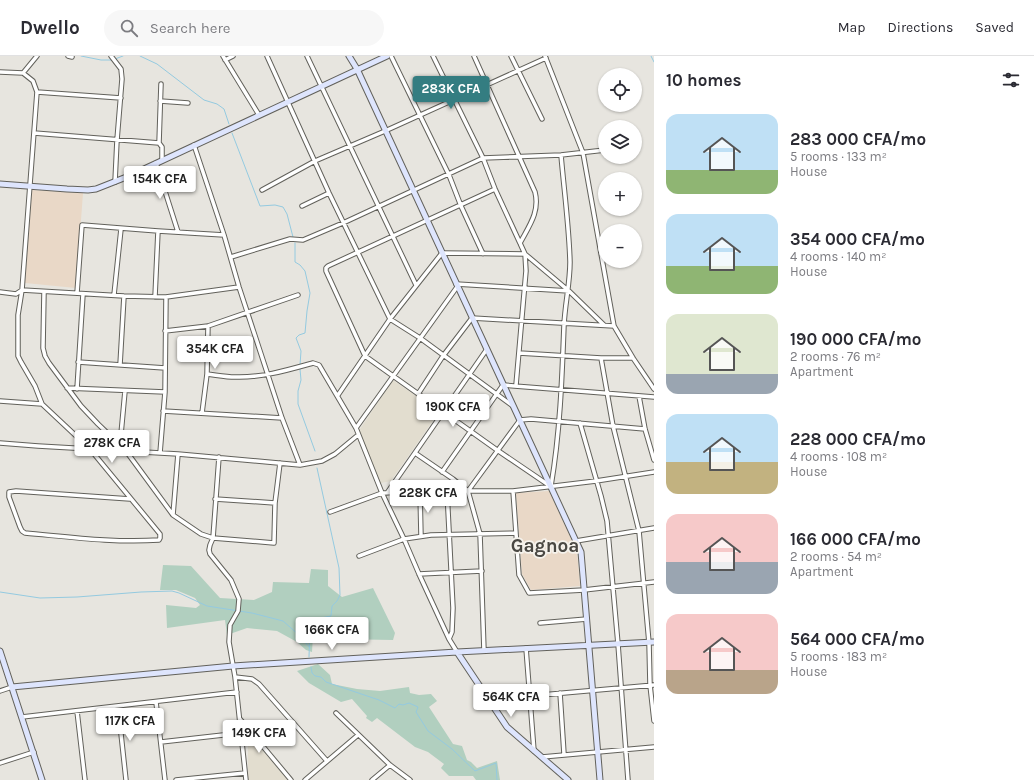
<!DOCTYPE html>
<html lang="en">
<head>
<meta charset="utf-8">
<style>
	:root { --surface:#fff; --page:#f7f7f7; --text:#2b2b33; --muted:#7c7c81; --line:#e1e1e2; --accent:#347d81 }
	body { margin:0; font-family:Karla,sans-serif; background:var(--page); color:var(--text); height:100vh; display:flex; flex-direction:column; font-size:15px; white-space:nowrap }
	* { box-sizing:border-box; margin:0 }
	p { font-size:13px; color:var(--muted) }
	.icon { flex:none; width:22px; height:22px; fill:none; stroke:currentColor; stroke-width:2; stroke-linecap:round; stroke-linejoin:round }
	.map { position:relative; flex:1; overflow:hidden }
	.drawer { display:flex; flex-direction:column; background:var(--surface); width:380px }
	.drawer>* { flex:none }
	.fabs { position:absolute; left:598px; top:12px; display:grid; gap:8px }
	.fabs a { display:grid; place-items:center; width:44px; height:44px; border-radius:50%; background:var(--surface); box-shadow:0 1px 3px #0004; font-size:20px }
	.price { position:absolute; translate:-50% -34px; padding:0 9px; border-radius:4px; background:#fff; color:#222; font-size:13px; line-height:26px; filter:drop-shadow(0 1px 2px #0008) }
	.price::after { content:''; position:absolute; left:50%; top:24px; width:12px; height:9px; margin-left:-6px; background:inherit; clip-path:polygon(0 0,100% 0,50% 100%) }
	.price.active { background:var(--accent); color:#fff }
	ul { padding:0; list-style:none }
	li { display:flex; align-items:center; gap:12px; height:100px; padding:0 12px }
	li span { display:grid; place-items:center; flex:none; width:112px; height:80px; border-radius:12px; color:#555 }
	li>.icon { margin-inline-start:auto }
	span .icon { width:48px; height:48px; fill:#fffc; stroke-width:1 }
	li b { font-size:17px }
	h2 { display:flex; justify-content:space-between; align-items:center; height:48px; padding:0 12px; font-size:17px }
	header { display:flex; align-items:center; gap:24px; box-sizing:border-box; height:56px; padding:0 20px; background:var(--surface); border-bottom:1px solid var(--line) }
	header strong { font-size:19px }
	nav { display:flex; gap:22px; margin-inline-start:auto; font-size:14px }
	.search { width:280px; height:36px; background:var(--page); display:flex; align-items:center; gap:10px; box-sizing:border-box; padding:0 14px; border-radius:22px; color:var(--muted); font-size:15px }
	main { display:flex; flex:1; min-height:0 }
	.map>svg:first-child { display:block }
	.commercial { fill:#e9d8c7 }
	.built { fill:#e2ddcf }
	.green { fill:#b1cfbf }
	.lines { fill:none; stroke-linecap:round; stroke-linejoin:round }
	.stream { stroke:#94cae0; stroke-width:1 }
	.street-casing { stroke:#62615b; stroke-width:5.5 }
	.secondary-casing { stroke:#62615b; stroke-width:7 }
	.street { stroke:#fff; stroke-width:3.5 }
	.secondary { stroke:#dee5fd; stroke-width:5 }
	.labels { text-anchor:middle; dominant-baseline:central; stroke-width:3.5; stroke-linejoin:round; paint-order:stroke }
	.town-label { font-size:19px; font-weight:bold; fill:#4a4843; stroke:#f5f2ec }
</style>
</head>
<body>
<header>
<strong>Dwello</strong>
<div class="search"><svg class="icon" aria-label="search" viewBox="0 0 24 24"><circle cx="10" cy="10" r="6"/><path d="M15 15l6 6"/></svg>Search here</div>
<nav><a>Map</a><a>Directions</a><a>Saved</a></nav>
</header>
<main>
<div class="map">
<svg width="654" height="724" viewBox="0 0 654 724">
	<rect width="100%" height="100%" fill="#e7e5df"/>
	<path class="commercial" d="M 31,134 L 83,137 L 76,232 L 25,227 Z
		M 549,435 L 577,496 L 580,530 L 531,534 L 522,518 L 516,437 Z"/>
	<path class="built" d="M 393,324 L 439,356 L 391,425 L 381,427 L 358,376 Z
		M 254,685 L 288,724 L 248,724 L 248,689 Z"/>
	<path class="green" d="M 163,509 L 191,510 L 220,542 L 254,544 L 272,536 L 273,526 L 309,527 L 311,513 L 328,514 L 328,530 L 342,541 L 373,532 L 395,577 L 393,584 L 336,583 L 322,579 L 313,579 L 312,596 L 306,594 L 297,586 L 277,575 L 247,572 L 227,579 L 225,564 L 167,572 L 166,549 L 196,552 L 200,549 L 195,542 L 176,534 L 160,534 Z
		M 318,608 L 330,619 L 332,628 L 357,633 L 380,635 L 409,631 L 410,637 L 419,639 L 431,638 L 437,645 L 429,651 L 453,688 L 462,690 L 467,704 L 471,706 L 477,712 L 497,705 L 500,724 L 476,724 L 473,720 L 449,720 L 441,712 L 444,708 L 428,696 L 415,691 L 377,662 L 372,666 L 366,662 L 367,660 L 352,643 L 341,646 L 309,627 L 297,615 Z"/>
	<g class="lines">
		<path class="stream" d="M 81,0 L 101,4 L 112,4
			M 140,0 L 157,8 L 204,44 L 217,48 L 224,53 L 229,68
			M 651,0 L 654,6
			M 115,3 L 123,0
			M 232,77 L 260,150 L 275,149 L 283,151 L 287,158 L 293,181
			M 295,187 L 295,206 L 300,209 L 305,215 L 310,237 L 307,255 L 305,277 L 299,279 L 296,282 L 301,295 L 300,309
			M 300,313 L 301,324 L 298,335 L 298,348 L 315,395
			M 0,536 L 40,542 L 77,541 L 141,536 L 172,535 L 179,537 L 207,550 L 252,557 L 283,565 L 299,579 L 310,592
			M 309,601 L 310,570 L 318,566 L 321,562 L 331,560 L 332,550 L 337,545 L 340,539 L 339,512 L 317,412
			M 311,611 L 312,617 L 315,620 L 321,621 L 326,626 L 379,644 L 395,652 L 399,648 L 403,649 L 409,647 L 418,651 L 416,656 L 428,675 L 452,693 L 475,715 L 496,707 L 497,724"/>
		<g class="street-casing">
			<path id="street" d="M 68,0 L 72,1
				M 111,0 L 121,13 L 122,23 L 117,84 L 115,126
				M 223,0 L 259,59
				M 267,0 L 329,137 L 390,263 L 420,282 L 513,350
				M 307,0 L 416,229
				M 391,0 L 449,119 L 461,150 L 483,198
				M 433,0 L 483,102 L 495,133 L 525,198 L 526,215 L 516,329
				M 474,0 L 535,136 C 540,156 529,170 520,187
				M 511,0 L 542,63
				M 545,0 L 583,97 L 614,270 L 633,302 L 654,333
				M 225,4 L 233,0
				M 0,16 L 23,17 L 33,25 L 37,36 L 22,234 L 18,259 L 18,300 L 21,306 L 35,330 L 42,348 L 90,393 L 160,478 L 160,482 L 159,484 C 114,487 70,481 25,477 L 22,475 L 20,471 L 9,441 L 9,436 L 16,435 L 130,443
				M 23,17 L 37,0
				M 37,36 L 121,42
				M 160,45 L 188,47
				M 34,77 L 159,87 L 162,91 L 162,104
				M 159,87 L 161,28
				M 194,89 L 224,179 L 239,231 L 282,362 L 300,409
				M 156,107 L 178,176
				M 495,133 L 328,210 L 326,212 L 326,215 L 365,300 L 497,394 L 550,430
				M 262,134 L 315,105 L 385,75 L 546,2
				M 302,150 L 329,137
				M 231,201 L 290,183 L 303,184 L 343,167 L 483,102 L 561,99 L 605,94
				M 456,228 L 569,235
				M 0,236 L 16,238 L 22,234 L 124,240 L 166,241 L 239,231
				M 44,236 L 43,292 L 45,300 L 49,307 L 81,350 L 98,368 L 126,395 L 173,459 L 201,478 L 213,482 L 274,487 L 275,447 L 280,407
				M 77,237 L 82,169 L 158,175 L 224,179
				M 114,239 L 121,173
				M 155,241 L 158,175
				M 165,275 L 208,270 L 298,239
				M 519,297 L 601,302 L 633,302
				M 601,302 L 613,370 L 639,475 L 649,587 L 650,629 L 654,665
				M 78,306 L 165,312
				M 120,309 L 124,240
				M 207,318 C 216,319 226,321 235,321 C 261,322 288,314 313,307 L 319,309 L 356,372 L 382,437 L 404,483 L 419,518 L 449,583 L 457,596
				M 67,332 L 165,336
				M 77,333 L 83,238
				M 418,338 L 443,300 L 472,262 L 614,270
				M 338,339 L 390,263 L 442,197 L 525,198 L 569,235 L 604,269
				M 639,340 L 645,373 L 654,404
				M 0,345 L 42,348
				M 163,355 L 282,362
				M 202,357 L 207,318 L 208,270
				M 580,367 L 601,440 L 607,465 L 618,588 L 628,724
				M 356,372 L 457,231
				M 0,387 L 38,390 L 178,398 L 300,409 L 322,405 L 335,398 L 358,379
				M 120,389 L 125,335
				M 160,397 L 165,336 L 166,241
				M 415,397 L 453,423 L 468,435 L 480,478 L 484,595
				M 219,401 L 213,482 L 210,489 L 209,494 L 210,498 L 231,524 L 239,543 L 238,555 L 230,569 L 229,586 L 235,621 L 246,724
				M 442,416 L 503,329 L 654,341
				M 551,430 C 560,377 562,323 564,269 C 565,248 570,227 570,206 C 569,170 564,134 561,99
				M 447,435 L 453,552 L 452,576 L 449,583
				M 468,435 L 520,364 L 531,363 L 645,373
				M 513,435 L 519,519 L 529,537 L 584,534 L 654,526
				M 420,436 L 421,480
				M 387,437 L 487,293
				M 215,443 L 275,447
				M 330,456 L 382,437 L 434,435 L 513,435 L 596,425 L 654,416
				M 173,459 L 178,398
				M 576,485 L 654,472
				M 359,500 L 404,483 L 431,479 L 516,477
				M 419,518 L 482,515
				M 540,567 L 587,563
				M 526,592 L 534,695
				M 235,621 L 252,623 L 259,628 L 327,705
				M 0,635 L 12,631
				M 560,637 L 564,698
				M 489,645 L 530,640 L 654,629
				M 156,646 L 165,724
				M 118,650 L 126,724
				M 77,655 L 85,724
				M 336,657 L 390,709 L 410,724
				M 22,661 L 237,636
				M 240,663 L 291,724
				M 161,686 L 241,677
				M 542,701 L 654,691
				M 0,707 L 34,696
				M 176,724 L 245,717
				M 305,724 L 358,679
				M 372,724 L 390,709"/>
		</g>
		<g class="secondary-casing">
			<path id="secondary" d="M 349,0 L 357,13 L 581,496 L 600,724
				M 0,128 L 67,133 L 88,134 L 96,133 L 129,120 L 387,0
				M 0,595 L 42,724
				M 457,596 L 507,671 L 568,724
				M 12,631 L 233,610 L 457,596 L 654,586"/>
		</g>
		<use href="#street" class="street"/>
		<use href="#secondary" class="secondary"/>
	</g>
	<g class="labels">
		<g class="town-label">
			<text x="545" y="490">Gagnoa</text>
		</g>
	</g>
</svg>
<div class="fabs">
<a><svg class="icon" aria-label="locate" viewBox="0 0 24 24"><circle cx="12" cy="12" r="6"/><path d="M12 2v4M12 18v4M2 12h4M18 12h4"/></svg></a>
<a><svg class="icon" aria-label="layers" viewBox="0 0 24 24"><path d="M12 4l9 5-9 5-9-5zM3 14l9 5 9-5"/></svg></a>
<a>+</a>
<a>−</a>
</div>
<b class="price active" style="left:451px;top:54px">283K CFA</b>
<b class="price" style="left:160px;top:144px">154K CFA</b>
<b class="price" style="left:215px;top:314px">354K CFA</b>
<b class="price" style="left:453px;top:372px">190K CFA</b>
<b class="price" style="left:112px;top:408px">278K CFA</b>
<b class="price" style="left:428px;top:458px">228K CFA</b>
<b class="price" style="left:332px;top:595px">166K CFA</b>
<b class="price" style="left:511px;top:662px">564K CFA</b>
<b class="price" style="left:130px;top:686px">117K CFA</b>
<b class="price" style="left:259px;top:698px">149K CFA</b>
</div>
<section class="drawer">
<h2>10 homes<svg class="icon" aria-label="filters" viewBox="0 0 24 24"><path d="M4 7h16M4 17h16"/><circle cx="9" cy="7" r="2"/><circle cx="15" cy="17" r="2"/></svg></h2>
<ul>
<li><span style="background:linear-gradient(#bfe0f5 70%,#8fb573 0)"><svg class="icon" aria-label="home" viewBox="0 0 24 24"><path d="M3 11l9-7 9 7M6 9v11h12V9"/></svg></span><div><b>283 000 CFA/mo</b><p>5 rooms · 133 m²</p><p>House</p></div></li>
<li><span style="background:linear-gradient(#bfe0f5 65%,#8fb573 0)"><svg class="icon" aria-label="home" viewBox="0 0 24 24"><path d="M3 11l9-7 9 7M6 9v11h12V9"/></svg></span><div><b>354 000 CFA/mo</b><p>4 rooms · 140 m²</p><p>House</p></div></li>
<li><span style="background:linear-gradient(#dfe7d0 75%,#9aa5b1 0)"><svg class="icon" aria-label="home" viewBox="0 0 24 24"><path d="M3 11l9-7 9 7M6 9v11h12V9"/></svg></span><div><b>190 000 CFA/mo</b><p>2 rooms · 76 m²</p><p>Apartment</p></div></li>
<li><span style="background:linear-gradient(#bfe0f5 60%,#c2b280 0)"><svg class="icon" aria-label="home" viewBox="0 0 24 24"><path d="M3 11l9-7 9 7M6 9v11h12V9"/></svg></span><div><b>228 000 CFA/mo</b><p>4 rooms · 108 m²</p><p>House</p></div></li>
<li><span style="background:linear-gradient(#f6c9c9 60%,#9aa5b1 0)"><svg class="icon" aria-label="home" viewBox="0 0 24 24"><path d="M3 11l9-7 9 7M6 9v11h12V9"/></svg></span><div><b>166 000 CFA/mo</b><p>2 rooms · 54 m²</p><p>Apartment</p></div></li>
<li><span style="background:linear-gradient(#f6c9c9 70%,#b9a48a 0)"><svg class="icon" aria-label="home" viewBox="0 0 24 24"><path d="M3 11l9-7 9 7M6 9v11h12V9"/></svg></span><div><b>564 000 CFA/mo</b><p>5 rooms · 183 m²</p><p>House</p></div></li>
</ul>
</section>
</main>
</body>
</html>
